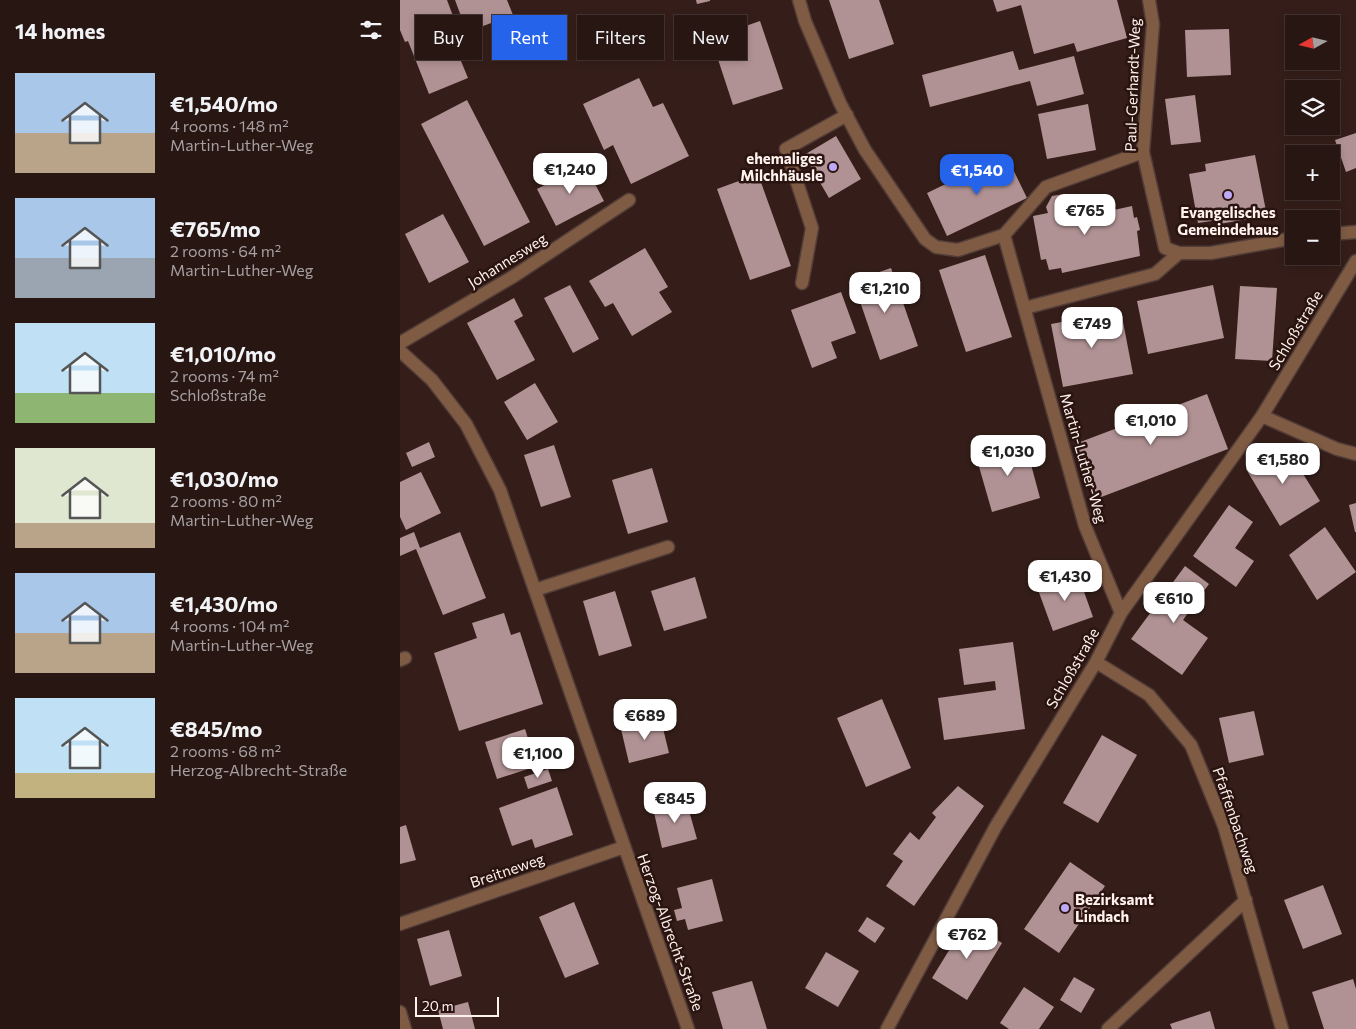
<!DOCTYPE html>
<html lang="en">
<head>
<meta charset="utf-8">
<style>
	:root { --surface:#281613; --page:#301f1c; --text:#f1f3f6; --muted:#a59fa0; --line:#443533; --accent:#2563eb }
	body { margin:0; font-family:Commissioner,sans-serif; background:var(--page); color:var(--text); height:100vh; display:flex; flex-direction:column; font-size:19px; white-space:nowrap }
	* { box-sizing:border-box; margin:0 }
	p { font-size:16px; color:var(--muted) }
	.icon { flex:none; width:28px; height:28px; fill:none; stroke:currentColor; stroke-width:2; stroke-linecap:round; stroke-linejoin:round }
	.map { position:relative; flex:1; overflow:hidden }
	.side { display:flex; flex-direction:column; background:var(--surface); width:400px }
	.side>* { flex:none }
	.top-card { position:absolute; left:15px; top:15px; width:475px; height:45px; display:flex; gap:10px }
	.needle { width:32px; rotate:262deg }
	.tools { position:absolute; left:885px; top:15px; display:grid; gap:10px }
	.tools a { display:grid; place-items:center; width:55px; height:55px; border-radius:0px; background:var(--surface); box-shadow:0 2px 8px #0003,0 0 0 1px var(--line); font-size:25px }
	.scale { position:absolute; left:15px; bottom:12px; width:84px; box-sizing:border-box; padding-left:5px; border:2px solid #fff1ee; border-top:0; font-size:14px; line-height:18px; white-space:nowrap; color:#fff1ee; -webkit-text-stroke:4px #2a140f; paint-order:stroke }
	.price { position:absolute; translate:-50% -42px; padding:0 11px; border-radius:10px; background:#fff; color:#222; font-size:16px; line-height:32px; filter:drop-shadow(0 1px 2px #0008) }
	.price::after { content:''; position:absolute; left:50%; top:30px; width:15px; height:11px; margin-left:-8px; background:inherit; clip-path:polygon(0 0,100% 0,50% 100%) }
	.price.selected { background:var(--accent); color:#fff }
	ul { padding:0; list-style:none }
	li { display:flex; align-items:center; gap:15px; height:125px; padding:0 15px }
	li span { display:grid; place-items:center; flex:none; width:140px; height:100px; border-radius:0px; color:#555 }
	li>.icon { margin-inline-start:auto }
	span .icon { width:60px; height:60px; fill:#fffc; stroke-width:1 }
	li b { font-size:21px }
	h2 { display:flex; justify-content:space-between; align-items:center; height:60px; padding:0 15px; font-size:21px }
	.chip { padding:0 18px; border-radius:0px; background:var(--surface); box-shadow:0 2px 8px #0003,0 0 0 1px var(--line); font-size:18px; line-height:45px }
	.chip.selected { background:var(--accent); color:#fff }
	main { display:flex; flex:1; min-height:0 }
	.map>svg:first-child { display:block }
	.building { fill:#b19294 }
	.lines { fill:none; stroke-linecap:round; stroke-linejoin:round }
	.minor-casing { stroke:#513c37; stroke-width:15 }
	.minor { stroke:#7f5b44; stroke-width:12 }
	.poi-dot { fill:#bda9f5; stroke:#2a140f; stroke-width:2 }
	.labels { text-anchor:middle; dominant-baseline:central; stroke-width:5; stroke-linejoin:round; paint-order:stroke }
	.street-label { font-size:15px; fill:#fff1ee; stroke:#2a140f }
	.poi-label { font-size:15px; font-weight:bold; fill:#fff1ee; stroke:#2a140f; text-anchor:end }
</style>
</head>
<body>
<main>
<section class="side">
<h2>14 homes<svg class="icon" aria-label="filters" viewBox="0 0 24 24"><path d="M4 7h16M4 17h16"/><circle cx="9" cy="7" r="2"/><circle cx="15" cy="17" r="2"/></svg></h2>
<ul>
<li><span style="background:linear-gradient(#a9c7e8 60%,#b9a48a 0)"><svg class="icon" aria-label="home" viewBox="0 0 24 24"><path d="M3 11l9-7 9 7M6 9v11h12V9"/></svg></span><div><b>€1,540/mo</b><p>4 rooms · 148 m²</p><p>Martin-Luther-Weg</p></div></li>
<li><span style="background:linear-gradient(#a9c7e8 60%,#9aa5b1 0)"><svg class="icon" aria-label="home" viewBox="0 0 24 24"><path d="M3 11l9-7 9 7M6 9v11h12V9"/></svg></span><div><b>€765/mo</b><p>2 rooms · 64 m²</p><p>Martin-Luther-Weg</p></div></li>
<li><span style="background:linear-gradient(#bfe0f5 70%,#8fb573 0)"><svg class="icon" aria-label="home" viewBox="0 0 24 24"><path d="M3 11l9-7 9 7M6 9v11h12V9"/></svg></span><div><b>€1,010/mo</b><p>2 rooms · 74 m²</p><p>Schloßstraße</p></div></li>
<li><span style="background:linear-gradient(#dfe7d0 75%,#b9a48a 0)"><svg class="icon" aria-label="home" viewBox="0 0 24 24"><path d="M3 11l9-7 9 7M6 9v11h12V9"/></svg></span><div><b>€1,030/mo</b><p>2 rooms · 80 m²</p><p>Martin-Luther-Weg</p></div></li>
<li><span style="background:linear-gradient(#a9c7e8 60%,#b9a48a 0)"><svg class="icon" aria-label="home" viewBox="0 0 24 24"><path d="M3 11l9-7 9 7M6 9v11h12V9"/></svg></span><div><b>€1,430/mo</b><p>4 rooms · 104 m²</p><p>Martin-Luther-Weg</p></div></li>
<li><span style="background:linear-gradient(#bfe0f5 75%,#c2b280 0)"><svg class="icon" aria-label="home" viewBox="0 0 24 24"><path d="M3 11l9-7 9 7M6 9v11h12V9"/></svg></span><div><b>€845/mo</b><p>2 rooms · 68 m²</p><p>Herzog-Albrecht-Straße</p></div></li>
</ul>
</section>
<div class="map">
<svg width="956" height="1029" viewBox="0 0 956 1029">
	<rect width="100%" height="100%" fill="#351e19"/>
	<path class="building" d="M 0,0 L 47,0 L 53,16 L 47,18 L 60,48 L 56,49 L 68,78 L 29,94 L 8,41 L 5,42 L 0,30 Z
		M 55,0 L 107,0 L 113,15 L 67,32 Z
		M 296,0 L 310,0 L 310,1 L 297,4 Z
		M 429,0 L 479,0 L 494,44 L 449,59 Z
		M 593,0 L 717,0 L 727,38 L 677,52 L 674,43 L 634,54 L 621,5 L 597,12 Z
		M 360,21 L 383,89 L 333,105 L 311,38 Z
		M 829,29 L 831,75 L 787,77 L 785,30 Z
		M 613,51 L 619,70 L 674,56 L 684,94 L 637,106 L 630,81 L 530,107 L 522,75 Z
		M 239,78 L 253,107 L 263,103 L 289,156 L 231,184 L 213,145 L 204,150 L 183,104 Z
		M 795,95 L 801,142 L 771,145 L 765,99 Z
		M 67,100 L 130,222 L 84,246 L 21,124 Z
		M 688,104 L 696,150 L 647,159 L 638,114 Z
		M 956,133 L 956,168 L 946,172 L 935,140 Z
		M 436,136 L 461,179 L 429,198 L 404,155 Z
		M 606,155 L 627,198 L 547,236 L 527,193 Z
		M 855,155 L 867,216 L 819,224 L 818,220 L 798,223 L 789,174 L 806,171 L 805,164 Z
		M 935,160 L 940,188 L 931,190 L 931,161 Z
		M 185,165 L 204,201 L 156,226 L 137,189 Z
		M 894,167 L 894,191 L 916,192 L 891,196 L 887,168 Z
		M 358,174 L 391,266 L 350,280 L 317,189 Z
		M 664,194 L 673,201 L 677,218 L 732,206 L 734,218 L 737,217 L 740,230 L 737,231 L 740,256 L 662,273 L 661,268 L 649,270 L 646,259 L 641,260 L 633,216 L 648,213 L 646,207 L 652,196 Z
		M 43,214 L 69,262 L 29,283 L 5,234 Z
		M 245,248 L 268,287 L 259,292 L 272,312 L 232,336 L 213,303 L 205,307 L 189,281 Z
		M 585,255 L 612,337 L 566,352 L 539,270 Z
		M 491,268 L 518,346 L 480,360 L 453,281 Z
		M 170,285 L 199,339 L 173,353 L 144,298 Z
		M 813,285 L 824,338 L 748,354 L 737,301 Z
		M 840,286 L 877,288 L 872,361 L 835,359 Z
		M 441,292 L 456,333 L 431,342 L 437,358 L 412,368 L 391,310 Z
		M 114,298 L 123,316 L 114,321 L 135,360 L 97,380 L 67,323 Z
		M 721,311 L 733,374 L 663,387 L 651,324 Z
		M 135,383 L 158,422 L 127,440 L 104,402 Z
		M 807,394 L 828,449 L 696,499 L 675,444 Z
		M 29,442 L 35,457 L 12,467 L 6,453 Z
		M 625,442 L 640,498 L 592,512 L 576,456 Z
		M 154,445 L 171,497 L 141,507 L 124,455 Z
		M 885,445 L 920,501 L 880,526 L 846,469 Z
		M 252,468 L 268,522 L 228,534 L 212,480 Z
		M 21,472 L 41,513 L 6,530 L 0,517 L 0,482 Z
		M 956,503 L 956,532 L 955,532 L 949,505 Z
		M 829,505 L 853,522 L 835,548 L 854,561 L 836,587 L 793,556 Z
		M 925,527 L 956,572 L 917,600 L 889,555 Z
		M 14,532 L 20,548 L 60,532 L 86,598 L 43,615 L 16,549 L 0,556 L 0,538 Z
		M 785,566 L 809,584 L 783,620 L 808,638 L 782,675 L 731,639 Z
		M 677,572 L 693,617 L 653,631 L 637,587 Z
		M 295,577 L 307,618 L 264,631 L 251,591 Z
		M 215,591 L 232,646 L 199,656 L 183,601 Z
		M 104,613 L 111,635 L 120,632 L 143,704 L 59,731 L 34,653 L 77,638 L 72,623 Z
		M 613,642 L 625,729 L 544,740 L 538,698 L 596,690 L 595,681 L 564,685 L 559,649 Z
		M 482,699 L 511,768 L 466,787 L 437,718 Z
		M 854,711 L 864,755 L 829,763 L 819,718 Z
		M 261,720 L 269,753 L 229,763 L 221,729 Z
		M 125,729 L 137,766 L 97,779 L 85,742 Z
		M 702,735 L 737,755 L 698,823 L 663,803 Z
		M 148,769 L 152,781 L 128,789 L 124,777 Z
		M 558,786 L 584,806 L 514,906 L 486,886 L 503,861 L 493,854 L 510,832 L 519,840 L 536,817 L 532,813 Z
		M 157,787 L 173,835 L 135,848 L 132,839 L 112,846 L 99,808 Z
		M 286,800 L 297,839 L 262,848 L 253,808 Z
		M 6,825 L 16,860 L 0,864 L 0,827 Z
		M 670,862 L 705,886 L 659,953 L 624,929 Z
		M 312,879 L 323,921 L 288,930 L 285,919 L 277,921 L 274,910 L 282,908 L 277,888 Z
		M 923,885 L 942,934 L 903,949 L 884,900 Z
		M 174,902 L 199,964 L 165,978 L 139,917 Z
		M 467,917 L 485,928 L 475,943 L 458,931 Z
		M 567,921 L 602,943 L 567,1000 L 532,978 Z
		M 49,930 L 62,976 L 30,986 L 17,939 Z
		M 426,952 L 459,971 L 438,1007 L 405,988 Z
		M 674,977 L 695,989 L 681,1013 L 660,1000 Z
		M 953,979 L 956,989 L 956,1029 L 924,1029 L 912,992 Z
		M 352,981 L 367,1029 L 323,1029 L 312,992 Z
		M 624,987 L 654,1007 L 639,1029 L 609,1029 L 600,1023 Z
		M 68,1002 L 75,1029 L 43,1029 L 38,1010 Z
		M 810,1011 L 815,1029 L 772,1029 L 770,1024 Z"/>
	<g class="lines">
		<g class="minor-casing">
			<path id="minor" d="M 399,0 L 405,21 L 440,103 L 465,150 L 525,239 L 536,247 L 558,250 L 604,235 L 646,187 L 743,152
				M 749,0 L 753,24 L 743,152 L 765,248 L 779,253 L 811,253 L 894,238
				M 931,234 L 956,232
				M 604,235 L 685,526 L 721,613
				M 402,283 L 412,228 L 386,149 L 447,115
				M 625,308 L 755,274 L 779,253
				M 0,343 L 114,276 L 229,200
				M 0,351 L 32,380 L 66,424 L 100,490 L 288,1029
				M 862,416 L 937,449 L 956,454
				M 135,590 L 268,547
				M 0,660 L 5,658
				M 696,662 L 749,695 L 791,745 L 824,826 L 882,1029
				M 0,924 L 224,847
				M 0,1012 L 5,1029
				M 487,1029 L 596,826 L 696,662 L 721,613 L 862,416 L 956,261
				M 708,1029 L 846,900"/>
		</g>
		<use href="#minor" class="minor"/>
	</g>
	<g class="poi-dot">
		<circle cx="433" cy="167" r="5"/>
		<circle cx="828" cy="195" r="5"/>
		<circle cx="665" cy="908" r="5"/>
	</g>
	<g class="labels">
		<g class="street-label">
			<text transform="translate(732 85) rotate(-88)">Paul-Gerhardt-Weg</text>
			<text transform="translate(107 260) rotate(-32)">Johannesweg</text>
			<text transform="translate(895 330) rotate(-59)">Schloßstraße</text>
			<text transform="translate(684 458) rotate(74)">Martin-Luther-Weg</text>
			<text transform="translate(672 668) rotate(-60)">Schloßstraße</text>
			<text transform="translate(836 820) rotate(71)">Pfaffenbachweg</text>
			<text transform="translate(107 870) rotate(-19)">Breitneweg</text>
			<text transform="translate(271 932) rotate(70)">Herzog-Albrecht-Straße</text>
		</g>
		<g class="poi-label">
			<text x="423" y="158">ehemaliges<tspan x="423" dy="17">Milchhäusle</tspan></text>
			<text x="828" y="212" text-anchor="middle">Evangelisches<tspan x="828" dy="17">Gemeindehaus</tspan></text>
			<text x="675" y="899" text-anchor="start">Bezirksamt<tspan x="675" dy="17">Lindach</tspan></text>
		</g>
	</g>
</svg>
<div class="tools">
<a><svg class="needle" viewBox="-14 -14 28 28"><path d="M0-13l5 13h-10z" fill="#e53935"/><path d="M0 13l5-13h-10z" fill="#a59fa0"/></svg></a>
<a><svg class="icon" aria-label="layers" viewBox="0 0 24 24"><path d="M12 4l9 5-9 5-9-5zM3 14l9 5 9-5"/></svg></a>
<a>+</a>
<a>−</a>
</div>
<div class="scale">20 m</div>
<b class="price" style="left:170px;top:195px">€1,240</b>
<b class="price selected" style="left:577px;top:196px">€1,540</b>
<b class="price" style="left:685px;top:236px">€765</b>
<b class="price" style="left:485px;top:314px">€1,210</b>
<b class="price" style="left:692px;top:349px">€749</b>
<b class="price" style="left:751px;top:446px">€1,010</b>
<b class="price" style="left:608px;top:477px">€1,030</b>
<b class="price" style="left:883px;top:485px">€1,580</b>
<b class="price" style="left:665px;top:602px">€1,430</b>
<b class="price" style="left:774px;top:624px">€610</b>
<b class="price" style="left:245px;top:741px">€689</b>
<b class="price" style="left:138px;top:779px">€1,100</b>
<b class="price" style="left:275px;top:824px">€845</b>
<b class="price" style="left:567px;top:960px">€762</b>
<div class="top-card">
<a class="chip">Buy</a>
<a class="chip selected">Rent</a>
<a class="chip">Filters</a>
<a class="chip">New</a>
</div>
</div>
</main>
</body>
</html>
